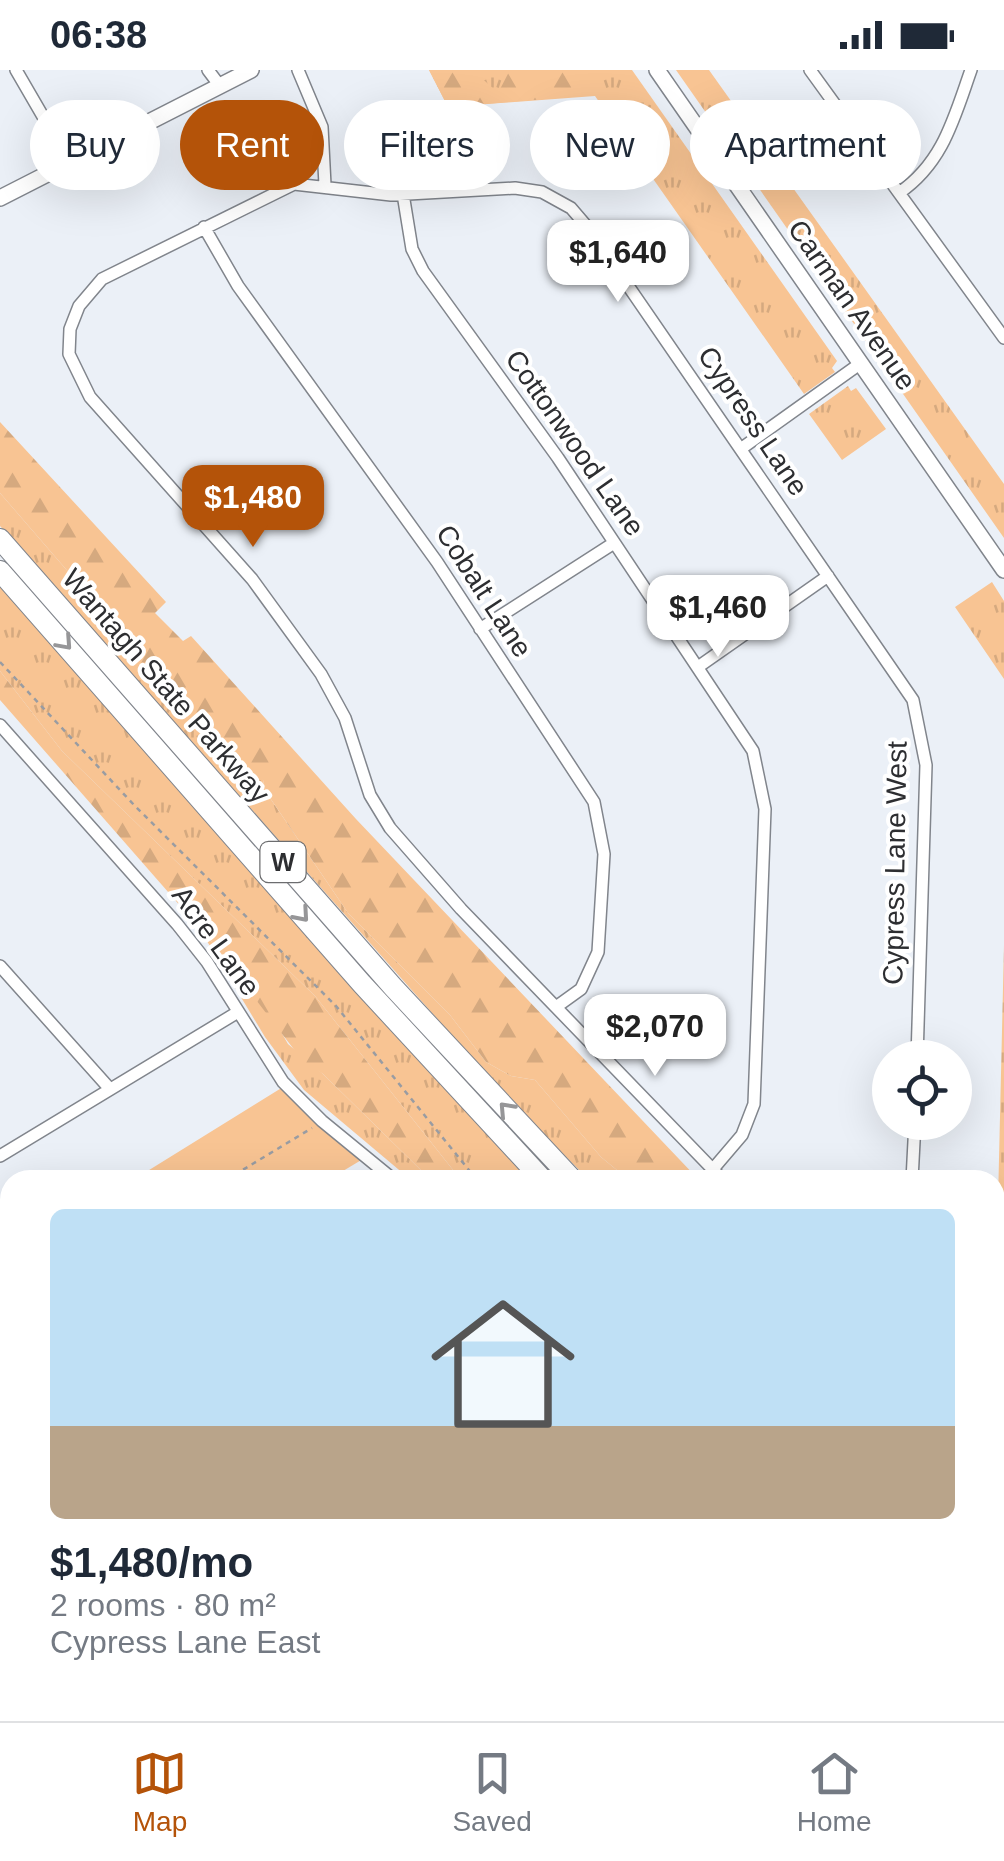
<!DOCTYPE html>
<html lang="en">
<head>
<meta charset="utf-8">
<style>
	:root { --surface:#fff; --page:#f6f6f7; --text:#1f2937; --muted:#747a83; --line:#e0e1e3; --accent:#b45309 }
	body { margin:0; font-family:Helvetica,sans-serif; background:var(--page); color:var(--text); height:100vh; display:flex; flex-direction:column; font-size:38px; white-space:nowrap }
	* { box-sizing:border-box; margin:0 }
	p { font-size:32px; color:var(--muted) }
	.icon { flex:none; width:55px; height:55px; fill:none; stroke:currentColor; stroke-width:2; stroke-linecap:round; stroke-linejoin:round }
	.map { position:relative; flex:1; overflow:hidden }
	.side { position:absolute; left:0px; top:1100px; width:1005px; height:552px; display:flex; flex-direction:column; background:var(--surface); border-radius:30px 30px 0 0; box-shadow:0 10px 40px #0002 }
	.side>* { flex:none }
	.banner { position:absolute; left:30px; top:30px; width:945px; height:90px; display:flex; gap:20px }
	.tools { position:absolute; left:872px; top:970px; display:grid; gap:20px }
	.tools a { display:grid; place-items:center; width:100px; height:100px; border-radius:50%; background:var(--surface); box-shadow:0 10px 40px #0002; font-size:50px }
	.price { position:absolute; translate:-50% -85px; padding:0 22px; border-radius:20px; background:#fff; color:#222; font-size:32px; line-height:65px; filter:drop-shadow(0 2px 5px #0008) }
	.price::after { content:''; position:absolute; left:50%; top:60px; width:30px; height:22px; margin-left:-15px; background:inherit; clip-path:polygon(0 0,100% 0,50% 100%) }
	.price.active { background:var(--accent); color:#fff }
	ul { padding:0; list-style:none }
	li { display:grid; align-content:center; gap:20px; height:530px; padding:0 50px }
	li span { display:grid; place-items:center; height:310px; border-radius:15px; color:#555 }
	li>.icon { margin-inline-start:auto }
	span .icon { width:180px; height:180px; fill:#fffc; stroke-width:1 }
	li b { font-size:42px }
	.chip { padding:0 35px; border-radius:45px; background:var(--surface); box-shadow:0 10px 40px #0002; font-size:35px; line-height:90px }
	.chip.active { background:var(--accent); color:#fff }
	.status { display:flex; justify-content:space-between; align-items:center; height:70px; padding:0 50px; background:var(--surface); direction:ltr }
	.status svg { height:28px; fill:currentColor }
	.dock { display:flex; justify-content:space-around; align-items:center; height:140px; border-top:2px solid var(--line); background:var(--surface); font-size:28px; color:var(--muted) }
	.dock a { display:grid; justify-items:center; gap:5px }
	.dock .active { color:var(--accent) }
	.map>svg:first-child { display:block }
	.grass { fill:url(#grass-tufts) }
	.forest { fill:url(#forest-firs) }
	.park { fill:#f8c493 }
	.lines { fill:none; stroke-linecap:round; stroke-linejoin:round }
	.street-casing { stroke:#81858c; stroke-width:14 }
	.secondary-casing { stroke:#81858c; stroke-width:18 }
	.highway-casing { stroke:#81858c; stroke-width:22 }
	.path { stroke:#999ca2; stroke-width:2.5; stroke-dasharray:5 5; stroke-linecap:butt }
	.street { stroke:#fff; stroke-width:11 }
	.secondary { stroke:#fff; stroke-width:15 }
	.highway { stroke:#fff; stroke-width:20 }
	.oneway { stroke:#969698 }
	.labels { text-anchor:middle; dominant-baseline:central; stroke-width:8; stroke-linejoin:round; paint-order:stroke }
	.shield { fill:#fff; stroke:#6c6d6f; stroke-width:2.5 }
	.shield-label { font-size:25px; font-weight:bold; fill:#2d2e31 }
	.street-label { font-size:28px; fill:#2d2e31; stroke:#fff }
</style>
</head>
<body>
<div class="status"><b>06:38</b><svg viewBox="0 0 49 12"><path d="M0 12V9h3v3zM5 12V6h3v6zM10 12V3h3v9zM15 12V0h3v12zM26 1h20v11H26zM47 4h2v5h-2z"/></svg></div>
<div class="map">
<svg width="1004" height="1651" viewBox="0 0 1004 1651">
	<defs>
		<pattern id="grass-tufts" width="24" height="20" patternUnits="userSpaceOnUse" patternTransform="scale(2.5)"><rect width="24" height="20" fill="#f8c493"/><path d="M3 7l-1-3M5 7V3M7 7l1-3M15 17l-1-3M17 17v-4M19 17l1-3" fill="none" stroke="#d5a97f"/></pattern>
		<pattern id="forest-firs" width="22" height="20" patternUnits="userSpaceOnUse" patternTransform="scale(2.5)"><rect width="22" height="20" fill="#f8c493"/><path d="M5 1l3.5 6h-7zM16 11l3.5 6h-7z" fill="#d5a97f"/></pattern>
	</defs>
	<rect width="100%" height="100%" fill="#ebf0f7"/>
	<path class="grass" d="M 429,0 L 632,0 L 837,291 L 832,298 L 835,302 L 804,324 L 595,26 L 448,37 Z
		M 676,0 L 709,0 L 1004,414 L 1004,468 Z
		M 848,316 L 851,321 L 856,318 L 886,359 L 842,390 L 809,344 Z
		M 0,423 L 103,542 L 108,554 L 263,710 L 266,722 L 348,843 L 450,945 L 486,992 L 511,1006 L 535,1010 L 601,1087 L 629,1110 L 589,1110 L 503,1023 L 0,456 Z
		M 992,512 L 1004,531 L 1004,609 L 955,537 Z
		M 0,514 L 532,1110 L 461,1110 L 315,926 L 62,681 L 0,601 Z
		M 196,853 L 268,939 L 288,974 L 323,1004 L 431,1110 L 411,1110 L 304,1020 L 265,967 Z
		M 1004,875 L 1004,1260 L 995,1260 Z
		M 995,1280 L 1004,1280 L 1004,1417 L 995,1425 Z"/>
	<path class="forest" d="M 429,0 L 473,0 L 498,23 L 510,0 L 578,0 L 595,25 L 448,37 Z
		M 0,352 L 166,532 L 155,543 L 183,571 L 191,566 L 356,749 L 699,1110 L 629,1110 L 601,1087 L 535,1010 L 511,1006 L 486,992 L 450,945 L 348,843 L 266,722 L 263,710 L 230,706 L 108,554 L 103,542 L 0,423 Z
		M 0,601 L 62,681 L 315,926 L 461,1110 L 431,1110 L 323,1004 L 302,990 L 211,871 L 0,630 Z"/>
	<path class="park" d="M 283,1017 L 363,1089 L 328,1110 L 133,1110 Z
		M 10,1186 L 10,1303 L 0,1311 L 0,1192 Z"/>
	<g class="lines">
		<g class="street-casing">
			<path id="street" d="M 16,0 L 70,93
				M 208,0 L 220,16
				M 298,0 L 322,57 L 325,115
				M 810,0 L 1004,268
				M 899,123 C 943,93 954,48 971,0
				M 403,124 L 412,179 L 423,201 L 558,388 L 753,681 L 765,739 L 754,1034 L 742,1065 L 713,1099
				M 204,157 L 238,216 L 437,492 L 594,732 L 604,784 L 598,882 L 581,919 L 556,937
				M 742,378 L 861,293
				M 480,559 L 614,473
				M 698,597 L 828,506
				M 0,655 L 177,854 L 207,892 L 283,1012 L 322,1051 L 394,1110
				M 0,896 L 110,1019
				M 0,1086 L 238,942
				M 723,1110 L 461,839 L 390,758 L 370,725 L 345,648 L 321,604 L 252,509 L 90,327 L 69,284 L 70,259 L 79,236 L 102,209 L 294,114 L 391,125 L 515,118 L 542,122 L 571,138 L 589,159 L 913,630 L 926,695 L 917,988
				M 912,1110 L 915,1052
				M 995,1270 L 1004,1270
				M 0,1423 L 10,1414
				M 27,1642 L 29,1651
				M 251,1642 L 254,1651
				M 427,1642 L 429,1651
				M 703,1642 L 706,1651
				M 907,1642 L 913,1651"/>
		</g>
		<g class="secondary-casing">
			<path id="secondary" d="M 657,0 L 1004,500
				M 0,128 L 251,0"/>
		</g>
		<g class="highway-casing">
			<path id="highway" d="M 0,469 L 393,917 L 573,1110
				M 0,501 L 362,914 L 543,1110
				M 995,1433 L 1004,1429
				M 1004,1462 L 1004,1486
				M 995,1512 L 1004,1520
				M 995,1543 L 1004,1550
				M 947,1642 L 952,1651"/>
		</g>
		<path class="path" d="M 0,592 L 135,736 L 336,936 L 477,1110
			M 226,1110 L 312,1058
			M 0,1258 L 10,1249
			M 0,1360 L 10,1372
			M 995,1594 L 1004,1599"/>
		<use href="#street" class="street"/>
		<use href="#secondary" class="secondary"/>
		<use href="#highway" class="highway"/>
	</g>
	<defs><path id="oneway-chevron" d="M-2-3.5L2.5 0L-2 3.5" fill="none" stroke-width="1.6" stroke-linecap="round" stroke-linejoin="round" transform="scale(2.5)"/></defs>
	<g class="oneway">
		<use href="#oneway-chevron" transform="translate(65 573) rotate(48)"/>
		<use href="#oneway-chevron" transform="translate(302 845) rotate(49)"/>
		<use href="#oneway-chevron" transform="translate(506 1039) rotate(-133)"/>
	</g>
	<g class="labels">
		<rect class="shield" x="260.5" y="772" width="45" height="40" rx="8"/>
		<g class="shield-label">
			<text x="283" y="792">W</text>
		</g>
		<g class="street-label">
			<text transform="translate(852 235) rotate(55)">Carman Avenue</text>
			<text transform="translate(753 351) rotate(56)">Cypress Lane</text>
			<text transform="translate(575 373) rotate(55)">Cottonwood Lane</text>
			<text transform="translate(484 521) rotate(57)">Cobalt Lane</text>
			<text transform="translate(166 616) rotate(49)">Wantagh State Parkway</text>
			<text transform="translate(895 793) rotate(-89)">Cypress Lane West</text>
			<text transform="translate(216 871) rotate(54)">Acre Lane</text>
		</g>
	</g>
</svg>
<div class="tools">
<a><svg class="icon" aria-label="locate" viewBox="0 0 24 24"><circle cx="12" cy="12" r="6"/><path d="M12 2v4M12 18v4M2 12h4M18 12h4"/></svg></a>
</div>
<b class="price" style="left:618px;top:235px">$1,640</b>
<b class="price active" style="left:253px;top:480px">$1,480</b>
<b class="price" style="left:718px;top:590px">$1,460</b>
<b class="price" style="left:655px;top:1009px">$2,070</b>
<div class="banner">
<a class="chip">Buy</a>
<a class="chip active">Rent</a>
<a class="chip">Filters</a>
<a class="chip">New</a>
<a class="chip">Apartment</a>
</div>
<section class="side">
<ul>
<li><span style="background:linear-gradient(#bfe0f5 70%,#b9a48a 0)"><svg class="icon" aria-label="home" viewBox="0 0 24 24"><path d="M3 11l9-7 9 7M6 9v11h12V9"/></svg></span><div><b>$1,480/mo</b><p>2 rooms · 80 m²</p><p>Cypress Lane East</p></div></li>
</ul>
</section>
</div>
<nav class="dock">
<a class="active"><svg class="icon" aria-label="map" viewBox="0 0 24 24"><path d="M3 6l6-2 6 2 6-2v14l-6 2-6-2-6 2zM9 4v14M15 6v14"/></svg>Map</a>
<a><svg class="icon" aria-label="saved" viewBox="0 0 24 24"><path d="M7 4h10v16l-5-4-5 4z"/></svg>Saved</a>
<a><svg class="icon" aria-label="home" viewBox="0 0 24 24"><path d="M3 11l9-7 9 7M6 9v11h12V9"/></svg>Home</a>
</nav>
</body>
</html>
